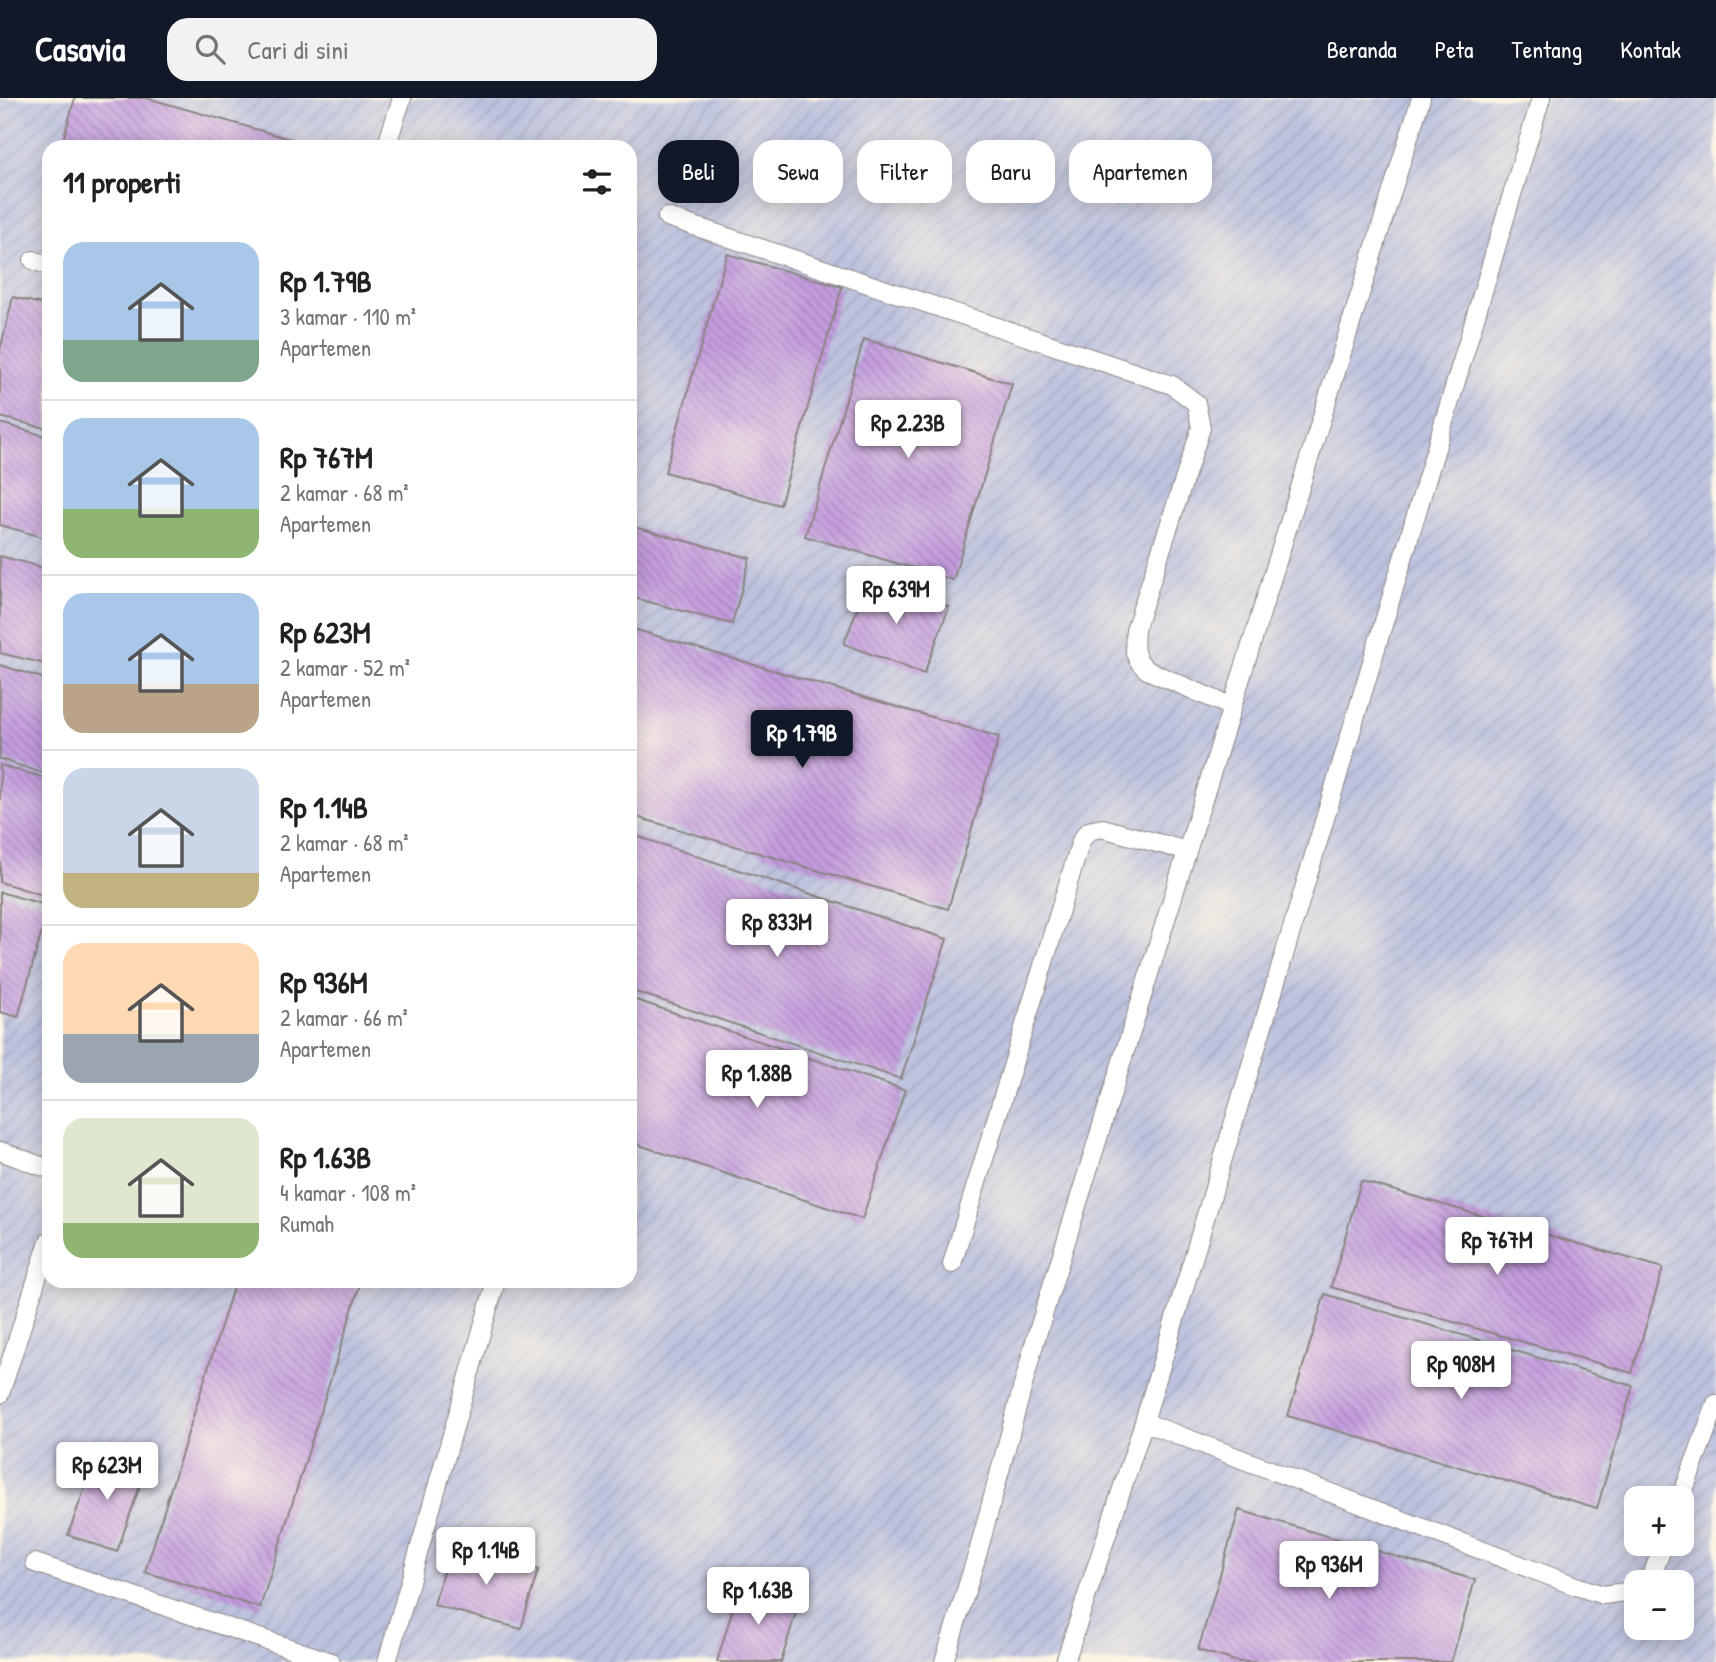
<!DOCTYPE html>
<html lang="id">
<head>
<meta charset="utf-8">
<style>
	:root { --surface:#fff; --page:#f2f2f2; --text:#202124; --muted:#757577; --line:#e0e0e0; --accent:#111827 }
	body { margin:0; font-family:"Patrick Hand",sans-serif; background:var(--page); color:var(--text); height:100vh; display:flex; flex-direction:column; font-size:26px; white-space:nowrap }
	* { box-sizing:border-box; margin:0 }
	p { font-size:23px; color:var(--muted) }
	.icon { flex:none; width:38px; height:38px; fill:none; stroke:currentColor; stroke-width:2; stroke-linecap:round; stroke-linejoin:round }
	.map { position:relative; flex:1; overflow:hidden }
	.sheet { position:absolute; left:42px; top:42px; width:595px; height:1148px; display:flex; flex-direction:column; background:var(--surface); border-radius:21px; box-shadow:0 4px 18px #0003 }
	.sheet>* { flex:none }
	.top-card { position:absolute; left:658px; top:42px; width:665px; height:63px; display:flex; gap:14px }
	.fabs { position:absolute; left:1624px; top:1388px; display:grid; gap:14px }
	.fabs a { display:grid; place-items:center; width:70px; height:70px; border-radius:14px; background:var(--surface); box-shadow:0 4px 18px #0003; font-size:35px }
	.price { position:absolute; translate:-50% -60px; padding:0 16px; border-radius:7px; background:#fff; color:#222; font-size:23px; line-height:46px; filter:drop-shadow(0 2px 4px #0008) }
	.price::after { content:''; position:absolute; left:50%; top:42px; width:21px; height:16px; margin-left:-10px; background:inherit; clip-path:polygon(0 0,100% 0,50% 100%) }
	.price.current { background:var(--accent); color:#fff }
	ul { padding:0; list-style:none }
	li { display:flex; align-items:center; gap:21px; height:175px; padding:0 21px }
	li+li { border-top:2px solid var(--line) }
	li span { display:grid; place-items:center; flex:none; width:196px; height:140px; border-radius:21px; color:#555 }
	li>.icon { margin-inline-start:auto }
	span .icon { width:84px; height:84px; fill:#fffc; stroke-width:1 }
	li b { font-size:30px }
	h2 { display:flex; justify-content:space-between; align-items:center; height:84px; padding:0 21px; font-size:30px }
	.chip { padding:0 24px; border-radius:21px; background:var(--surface); box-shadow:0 4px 18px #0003; font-size:24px; line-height:63px }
	.chip.current { background:var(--accent); color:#fff }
	header { display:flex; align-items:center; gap:42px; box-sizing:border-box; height:98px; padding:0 35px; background:var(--accent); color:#fff }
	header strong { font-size:33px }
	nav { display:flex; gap:38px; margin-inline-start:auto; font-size:24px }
	.search { width:490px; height:63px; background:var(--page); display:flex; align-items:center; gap:18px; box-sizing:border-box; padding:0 24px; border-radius:21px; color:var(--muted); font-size:26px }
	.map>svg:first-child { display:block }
	.industrial { fill:url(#industrial-furrows); fill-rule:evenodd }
	.building { fill:url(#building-back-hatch) }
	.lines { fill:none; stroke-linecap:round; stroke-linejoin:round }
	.lane-casing { stroke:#8a8482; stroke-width:20 }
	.lane { stroke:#fff; stroke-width:18 }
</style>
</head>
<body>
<header>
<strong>Casavia</strong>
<div class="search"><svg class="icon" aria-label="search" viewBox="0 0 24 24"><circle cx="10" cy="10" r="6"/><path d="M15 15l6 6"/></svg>Cari di sini</div>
<nav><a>Beranda</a><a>Peta</a><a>Tentang</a><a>Kontak</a></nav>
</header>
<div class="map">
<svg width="1716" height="1564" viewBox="0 0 1716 1564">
	<defs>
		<pattern id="industrial-furrows" width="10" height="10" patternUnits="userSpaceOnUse" patternTransform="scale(1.75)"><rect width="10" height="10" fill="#bdc3de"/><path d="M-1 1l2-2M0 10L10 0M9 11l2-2" fill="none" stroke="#a2a7bf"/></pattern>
		<pattern id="building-back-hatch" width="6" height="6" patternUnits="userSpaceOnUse" patternTransform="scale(1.75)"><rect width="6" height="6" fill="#c49ddf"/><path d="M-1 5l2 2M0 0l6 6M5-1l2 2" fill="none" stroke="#9f80b6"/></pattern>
	</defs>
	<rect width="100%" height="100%" fill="#fcf5e5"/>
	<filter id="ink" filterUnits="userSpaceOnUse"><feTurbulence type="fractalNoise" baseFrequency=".0143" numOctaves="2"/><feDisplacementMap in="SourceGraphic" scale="14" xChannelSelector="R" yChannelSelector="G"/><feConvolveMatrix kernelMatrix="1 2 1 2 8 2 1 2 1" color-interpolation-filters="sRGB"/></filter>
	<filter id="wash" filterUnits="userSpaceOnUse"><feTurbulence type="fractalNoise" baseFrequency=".00686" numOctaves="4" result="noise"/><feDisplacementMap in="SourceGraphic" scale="28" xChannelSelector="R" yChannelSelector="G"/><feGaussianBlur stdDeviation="1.57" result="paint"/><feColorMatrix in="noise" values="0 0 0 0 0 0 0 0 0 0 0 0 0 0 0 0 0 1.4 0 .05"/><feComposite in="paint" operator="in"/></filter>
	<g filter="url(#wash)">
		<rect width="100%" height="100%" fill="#f1e6c9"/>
		<path class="industrial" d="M 0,0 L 1716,0 L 1716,1564 L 0,1564 ZM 49,49 L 630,49 L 630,1183 L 49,1183 ZM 1636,1400 L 1682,1400 L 1682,1446 L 1636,1446 ZM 1636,1484 L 1682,1484 L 1682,1530 L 1636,1530 Z"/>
		<g id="blocks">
			<path class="building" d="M 75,0 L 147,0 L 297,43 L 296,49 L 61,49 Z
				M 727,156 L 842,189 L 780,407 L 665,374 Z
				M 13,199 L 49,208 L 49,331 L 0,319 L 0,252 Z
				M 864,241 L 1012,286 L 953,482 L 805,438 Z
				M 0,325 L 49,339 L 49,441 L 0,427 Z
				M 630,428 L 750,460 L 732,526 L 630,499 Z
				M 0,458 L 49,471 L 49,567 L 0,555 Z
				M 869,479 L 949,509 L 924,576 L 844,546 Z
				M 630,530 L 999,639 L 948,811 L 630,717 Z
				M 0,567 L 49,582 L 49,677 L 0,661 Z
				M 0,667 L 49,681 L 49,799 L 0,784 Z
				M 630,736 L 947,841 L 901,981 L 630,892 Z
				M 0,794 L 49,808 L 18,919 L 0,914 Z
				M 630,900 L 905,992 L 862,1121 L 630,1044 Z
				M 1361,1083 L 1663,1170 L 1632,1275 L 1331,1189 Z
				M 235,1183 L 361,1183 L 260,1510 L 145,1474 Z
				M 1325,1196 L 1633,1288 L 1597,1410 L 1288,1318 Z
				M 98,1353 L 146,1370 L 117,1454 L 68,1437 Z
				M 1239,1412 L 1475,1482 L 1451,1564 L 1239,1564 L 1198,1552 Z
				M 450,1448 L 538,1472 L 521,1531 L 434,1507 Z
				M 740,1486 L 799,1504 L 781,1564 L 717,1564 Z"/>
		</g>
	</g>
	<g filter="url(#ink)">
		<use href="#blocks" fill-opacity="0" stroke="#8a8482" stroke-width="2"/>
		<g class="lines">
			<g class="lane-casing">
				<path id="lane" d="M 386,49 L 402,0
					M 667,119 L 1172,287 L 1196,305 L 1201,330 L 1135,532 C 1134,550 1132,559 1147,572 L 1232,609
					M 33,162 L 49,168
					M 0,1053 L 49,1071
					M 952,1166 L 1081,743 L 1088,733 L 1102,730 L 1187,753
					M 0,1296 L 49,1143
					M 1144,1324 L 1573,1487 L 1603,1497 L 1633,1493 L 1636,1490
					M 1681,1400 L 1716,1306
					M 35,1465 L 331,1564
					M 1644,1484 L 1652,1477 L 1664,1446
					M 387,1564 L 496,1183
					M 944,1564 L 978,1454 L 1035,1243 L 1421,0
					M 1065,1564 L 1144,1324 L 1541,0"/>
			</g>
			<use href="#lane" class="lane"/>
		</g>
	</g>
</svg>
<div class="fabs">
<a>+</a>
<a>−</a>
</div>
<b class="price" style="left:908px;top:362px">Rp 2.23B</b>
<b class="price" style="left:896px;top:528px">Rp 639M</b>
<b class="price current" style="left:802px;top:672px">Rp 1.79B</b>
<b class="price" style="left:777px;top:861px">Rp 833M</b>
<b class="price" style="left:757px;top:1012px">Rp 1.88B</b>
<b class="price" style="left:1497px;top:1179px">Rp 767M</b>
<b class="price" style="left:1461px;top:1303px">Rp 908M</b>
<b class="price" style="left:107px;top:1404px">Rp 623M</b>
<b class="price" style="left:486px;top:1489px">Rp 1.14B</b>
<b class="price" style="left:1329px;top:1503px">Rp 936M</b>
<b class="price" style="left:758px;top:1529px">Rp 1.63B</b>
<div class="top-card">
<a class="chip current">Beli</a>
<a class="chip">Sewa</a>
<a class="chip">Filter</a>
<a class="chip">Baru</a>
<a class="chip">Apartemen</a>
</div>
<section class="sheet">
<h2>11 properti<svg class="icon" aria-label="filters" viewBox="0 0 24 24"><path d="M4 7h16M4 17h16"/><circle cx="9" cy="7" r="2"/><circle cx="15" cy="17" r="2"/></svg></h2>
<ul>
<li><span style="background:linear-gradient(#a9c7e8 70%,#7fa58c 0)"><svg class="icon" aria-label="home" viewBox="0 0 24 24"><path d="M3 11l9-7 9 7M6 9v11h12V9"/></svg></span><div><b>Rp 1.79B</b><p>3 kamar · 110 m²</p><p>Apartemen</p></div></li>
<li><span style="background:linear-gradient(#a9c7e8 65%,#8fb573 0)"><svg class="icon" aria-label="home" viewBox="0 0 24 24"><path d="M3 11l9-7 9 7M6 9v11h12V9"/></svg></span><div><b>Rp 767M</b><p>2 kamar · 68 m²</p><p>Apartemen</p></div></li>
<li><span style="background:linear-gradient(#a9c7e8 65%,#b9a48a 0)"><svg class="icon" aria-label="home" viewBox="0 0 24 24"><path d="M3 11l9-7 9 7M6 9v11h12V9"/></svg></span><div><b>Rp 623M</b><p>2 kamar · 52 m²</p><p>Apartemen</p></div></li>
<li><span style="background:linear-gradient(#c9d6e8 75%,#c2b280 0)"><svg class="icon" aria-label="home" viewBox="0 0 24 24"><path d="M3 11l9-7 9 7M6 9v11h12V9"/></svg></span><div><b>Rp 1.14B</b><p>2 kamar · 68 m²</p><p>Apartemen</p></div></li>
<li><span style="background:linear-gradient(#ffd9b3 65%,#9aa5b1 0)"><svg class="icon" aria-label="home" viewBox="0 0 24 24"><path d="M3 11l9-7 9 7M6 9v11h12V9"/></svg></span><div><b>Rp 936M</b><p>2 kamar · 66 m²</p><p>Apartemen</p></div></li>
<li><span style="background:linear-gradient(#dfe7d0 75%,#8fb573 0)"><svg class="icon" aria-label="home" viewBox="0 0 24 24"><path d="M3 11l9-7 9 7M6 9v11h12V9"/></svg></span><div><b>Rp 1.63B</b><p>4 kamar · 108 m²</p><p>Rumah</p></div></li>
</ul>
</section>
</div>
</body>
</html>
